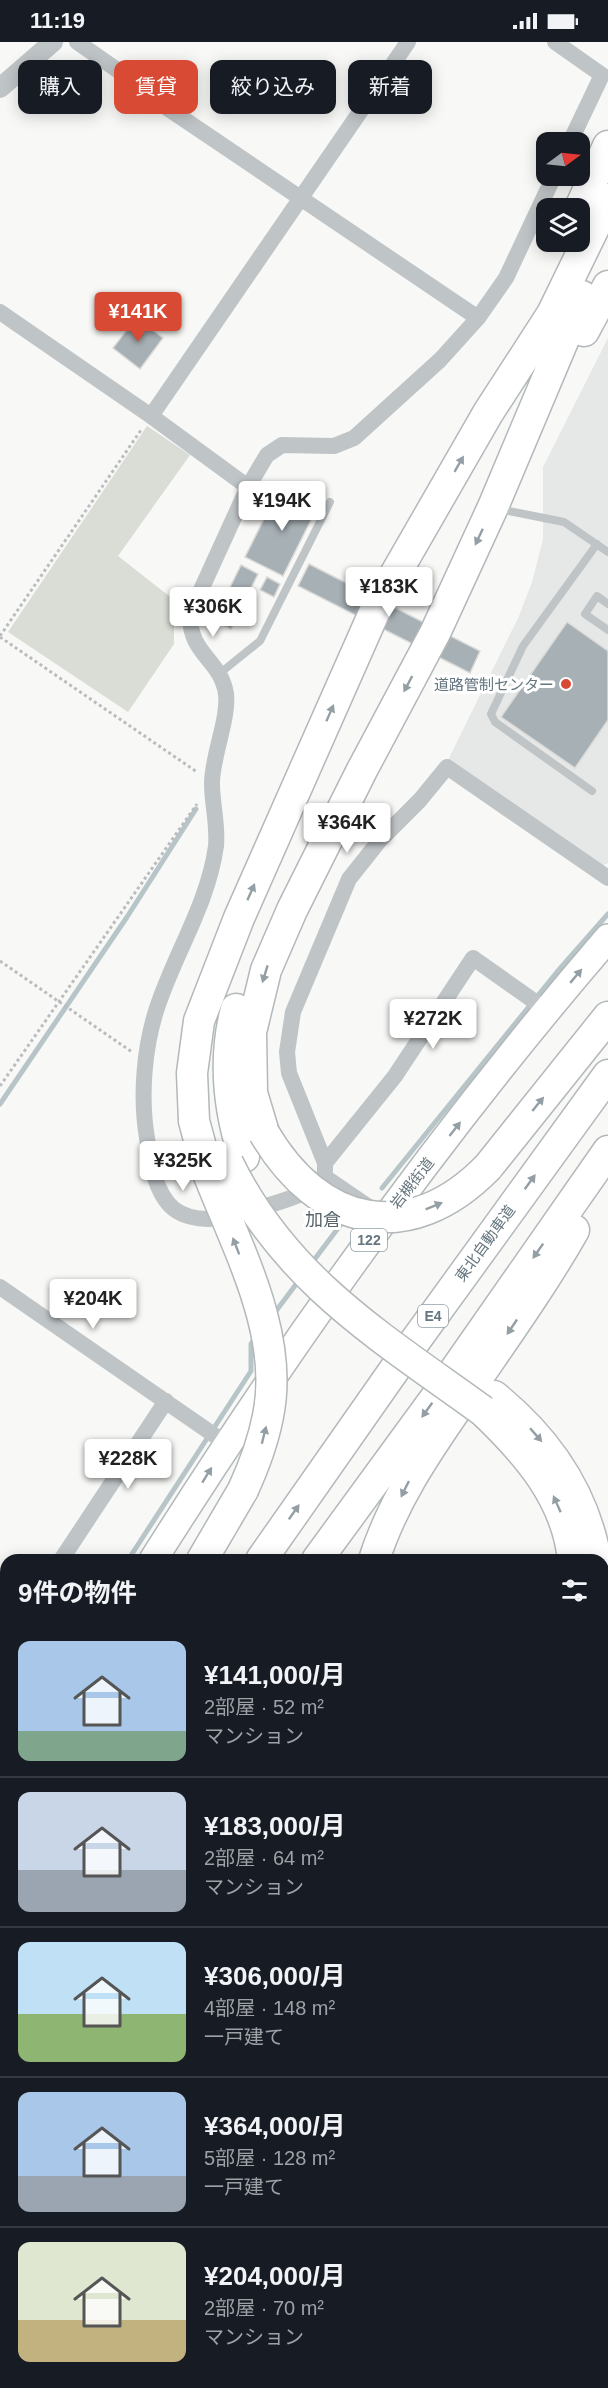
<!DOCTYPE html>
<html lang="ja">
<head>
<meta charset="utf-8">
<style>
	:root { --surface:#171b24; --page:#20242c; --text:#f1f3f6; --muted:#9ea1a6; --line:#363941; --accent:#d94a35 }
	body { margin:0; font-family:Arial,"Noto Sans JP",sans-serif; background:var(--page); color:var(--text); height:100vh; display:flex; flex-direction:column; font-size:22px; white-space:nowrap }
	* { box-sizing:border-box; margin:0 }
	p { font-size:20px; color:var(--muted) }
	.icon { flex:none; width:33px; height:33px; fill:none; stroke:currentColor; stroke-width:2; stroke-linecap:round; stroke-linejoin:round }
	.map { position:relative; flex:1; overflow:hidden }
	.details { position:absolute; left:0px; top:1512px; width:609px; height:834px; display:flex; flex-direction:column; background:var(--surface); border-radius:18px 18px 0 0; box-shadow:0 3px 15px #0003 }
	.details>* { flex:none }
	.banner { position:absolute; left:18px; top:18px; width:573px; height:54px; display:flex; gap:12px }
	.needle { width:39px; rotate:75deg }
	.fabs { position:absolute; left:536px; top:90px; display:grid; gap:12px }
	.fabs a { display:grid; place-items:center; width:54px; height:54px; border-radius:12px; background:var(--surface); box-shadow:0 3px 15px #0003; font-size:30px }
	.price { position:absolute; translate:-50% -51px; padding:0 14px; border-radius:6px; background:#fff; color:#222; font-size:20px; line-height:39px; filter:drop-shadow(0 2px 3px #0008) }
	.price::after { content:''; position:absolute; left:50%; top:36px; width:18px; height:14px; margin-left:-9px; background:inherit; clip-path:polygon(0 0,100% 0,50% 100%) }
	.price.on { background:var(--accent); color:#fff }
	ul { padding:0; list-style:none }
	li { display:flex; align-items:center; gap:18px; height:150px; padding:0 18px }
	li+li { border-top:2px solid var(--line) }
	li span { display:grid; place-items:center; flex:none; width:168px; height:120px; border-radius:12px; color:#555 }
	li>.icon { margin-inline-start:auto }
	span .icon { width:72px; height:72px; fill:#fffc; stroke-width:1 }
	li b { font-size:26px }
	h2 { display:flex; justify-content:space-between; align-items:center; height:72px; padding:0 18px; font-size:26px }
	.tag { padding:0 21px; border-radius:12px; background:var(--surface); box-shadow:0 3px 15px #0003; font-size:21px; line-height:54px }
	.tag.on { background:var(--accent); color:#fff }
	.status { display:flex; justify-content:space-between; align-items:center; height:42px; padding:0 30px; background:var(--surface); direction:ltr }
	.status svg { height:16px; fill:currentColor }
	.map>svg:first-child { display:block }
	.built { fill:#e6e8e7 }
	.green { fill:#d9ddd5 }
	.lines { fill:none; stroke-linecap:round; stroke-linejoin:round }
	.stream { stroke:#b8c5c8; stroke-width:5 }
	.building { fill:#a7b0b5; stroke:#dadad8; stroke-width:1.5 }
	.trunk-casing { stroke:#b3b8ba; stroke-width:30 }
	.motorway-casing { stroke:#b3b8ba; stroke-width:33 }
	.path { stroke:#babdbf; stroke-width:3; stroke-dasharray:3 3; stroke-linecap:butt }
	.service { stroke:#bfc4c7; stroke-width:8 }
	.minor { stroke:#bfc4c7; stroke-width:16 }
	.tertiary { stroke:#bfc4c7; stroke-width:20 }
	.trunk { stroke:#fff; stroke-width:27 }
	.motorway { stroke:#fff; stroke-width:30 }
	.motorway-bridge-casing { stroke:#b3b8ba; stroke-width:33; stroke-linecap:butt }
	.motorway-bridge { stroke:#fff; stroke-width:30 }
	.oneway { fill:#939fa5 }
	.poi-dot { fill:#d94a35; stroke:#fff; stroke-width:2 }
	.labels { text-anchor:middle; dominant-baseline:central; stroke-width:6; stroke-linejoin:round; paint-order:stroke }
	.shield { fill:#fff; stroke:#939fa5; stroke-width:1.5 }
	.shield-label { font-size:14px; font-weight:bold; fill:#65767f }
	.poi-label { font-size:15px; fill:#65767f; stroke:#fff; text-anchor:end }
	.street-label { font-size:15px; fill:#65767f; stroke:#fff }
	.quarter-label { font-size:18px; fill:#56646a; stroke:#fff }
</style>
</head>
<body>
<div class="status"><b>11:19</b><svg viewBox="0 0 49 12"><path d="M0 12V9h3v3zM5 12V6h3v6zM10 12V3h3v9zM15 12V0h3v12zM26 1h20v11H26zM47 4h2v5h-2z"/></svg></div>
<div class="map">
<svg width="608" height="2346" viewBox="0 0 608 2346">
	<rect width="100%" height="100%" fill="#f8f8f6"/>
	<path class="built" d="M 608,296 L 608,821 L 601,824 L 448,718 L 519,574 L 532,540 L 543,497 L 543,425 Z"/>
	<path class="green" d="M 147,384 L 190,413 L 118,514 L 174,558 L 174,602 L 128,670 L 8,590 Z"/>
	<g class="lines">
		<path class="stream" d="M 0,1062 L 127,875 L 196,767
			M 382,1146 L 557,930 L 608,872
			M 311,1222 L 345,1177
			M 273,1273 L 300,1237
			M 128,1518 L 251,1329 L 251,1302 L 256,1295
			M 0,1728 L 6,1718
			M 603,1760 L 608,1761
			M 603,1897 L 608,1890
			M 272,2346 L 277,2340"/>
	</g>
	<path class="building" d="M 136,276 L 163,296 L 140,327 L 113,306 Z
		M 280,445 L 318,464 L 283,534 L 245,515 Z
		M 309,522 L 480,609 L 470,631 L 298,544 Z
		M 241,523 L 258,532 L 231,587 L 214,578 Z
		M 267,535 L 280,542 L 274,555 L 260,548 Z
		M 567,580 L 608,609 L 608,678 L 575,726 L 501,675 Z
		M 603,2081 L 608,2085 L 608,2127 L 603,2134 Z
		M 603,2229 L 608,2233 L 608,2277 L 603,2273 Z
		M 603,2275 L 608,2279 L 608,2316 L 603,2312 Z
		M 422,2340 L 439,2340 L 435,2346 L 418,2346 Z
		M 485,2340 L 513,2340 L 509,2346 L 481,2346 Z"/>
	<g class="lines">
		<g class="trunk-casing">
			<path id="trunk" d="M 153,1518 C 290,1301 440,1091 608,896
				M 603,1654 L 608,1646
				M 0,1767 L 6,1757
				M 0,2035 L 6,2027"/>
		</g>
		<g class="motorway-casing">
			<path id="motorway" d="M 579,168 L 608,104
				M 584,289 L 608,244
				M 236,967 C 223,1017 228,1066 244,1115
				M 264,1091 L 252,1051 L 251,990 L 266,928 L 292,868 L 362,728 L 435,591 L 493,465 L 582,254
				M 488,1125 L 608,975
				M 208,1131 L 194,1079 L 192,1031 L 199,979 L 239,876 L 377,564 L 488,371 L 552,272 L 608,157
				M 494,1354 C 547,1397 584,1449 596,1518
				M 483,1369 C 526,1410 567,1456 573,1518
				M 202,1518 L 243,1448
				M 261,1518 L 397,1324 L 608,1033
				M 317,1518 L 439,1351 L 608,1109
				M 374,1518 C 392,1461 425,1412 459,1363 C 498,1305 540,1248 574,1188
				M 0,1833 L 6,1824
				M 0,1888 L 6,1880
				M 0,1953 L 6,1945
				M 0,1980 L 6,1974"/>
		</g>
		<path class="path" d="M 0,594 L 141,388
			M 0,595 L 197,730
			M 0,919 L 132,1010
			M 0,1044 L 197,762
			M 0,1567 L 6,1571
			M 603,1872 L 608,1865
			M 0,2072 L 6,2076
			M 603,2154 L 608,2157
			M 372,2340 L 382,2346"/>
		<path class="service" d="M 499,467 L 564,480 L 608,510
			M 608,562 L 597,554 L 585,572 L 608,588
			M 219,632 L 260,599 L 330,460
			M 592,749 L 495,680 L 491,672 L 523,604 L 597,502"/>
		<path class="minor" d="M 77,0 L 146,48 L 151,55 L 478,276
			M 555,0 L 602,33 L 570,100
			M 554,134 L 506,236 L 478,276 L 440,318 L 354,396 L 334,404 L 282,403 L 267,413 L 248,445 L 190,572 C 189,613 221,617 226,652 C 229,676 212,715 212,741 C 212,763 218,782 216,804 C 208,862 175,911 157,966 C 144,1005 140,1055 147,1096 C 150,1118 155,1152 174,1167 C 183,1174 197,1177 208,1177 C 226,1177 308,1154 320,1142 C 326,1136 325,1128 325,1121 L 289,1031 L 287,1010 L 293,970 L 349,837 L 380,798 L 420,758 L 447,725 L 608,836
			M 0,270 L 151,374 L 248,445
			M 151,374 L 408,0
			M 325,1121 L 395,1034 L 473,916 L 548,969
			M 325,1135 L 369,1165
			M 0,1245 L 227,1402
			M 61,1518 L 166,1359
			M 0,1608 L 6,1599
			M 0,1673 L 6,1671"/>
		<path class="tertiary" d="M 0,46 L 53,0"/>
		<use href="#trunk" class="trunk"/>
		<use href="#motorway" class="motorway"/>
		<g class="motorway-bridge-casing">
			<path id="motorway-bridge" d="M 264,1091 C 319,1185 409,1206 488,1125
				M 228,1121 C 285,1238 381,1295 483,1369
				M 208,1131 C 237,1206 285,1292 268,1374 C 263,1400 254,1424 243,1448"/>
		</g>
		<use href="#motorway-bridge" class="motorway-bridge"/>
	</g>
	<defs><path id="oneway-solid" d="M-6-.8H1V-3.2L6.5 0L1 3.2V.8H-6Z" transform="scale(1.5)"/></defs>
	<g class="oneway">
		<use href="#oneway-solid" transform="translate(459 422) rotate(-60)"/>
		<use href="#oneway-solid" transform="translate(479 495) rotate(115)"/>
		<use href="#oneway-solid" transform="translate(408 642) rotate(118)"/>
		<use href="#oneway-solid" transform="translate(330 671) rotate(-66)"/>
		<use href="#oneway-solid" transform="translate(251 850) rotate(-66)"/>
		<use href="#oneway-solid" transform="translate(265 932) rotate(107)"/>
		<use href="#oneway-solid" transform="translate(576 934) rotate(-50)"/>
		<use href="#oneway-solid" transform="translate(538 1062) rotate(-51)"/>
		<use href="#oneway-solid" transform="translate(455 1087) rotate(-52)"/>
		<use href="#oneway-solid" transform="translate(530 1140) rotate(-54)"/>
		<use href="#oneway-solid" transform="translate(434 1164) rotate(-22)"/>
		<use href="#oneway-solid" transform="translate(236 1204) rotate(-111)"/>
		<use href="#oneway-solid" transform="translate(538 1209) rotate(125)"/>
		<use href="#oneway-solid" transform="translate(512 1285) rotate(124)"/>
		<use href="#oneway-solid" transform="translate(427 1368) rotate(126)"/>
		<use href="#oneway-solid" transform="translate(264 1393) rotate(-76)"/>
		<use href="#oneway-solid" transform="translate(536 1393) rotate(49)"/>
		<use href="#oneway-solid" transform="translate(207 1433) rotate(-58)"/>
		<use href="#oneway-solid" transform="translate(405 1447) rotate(116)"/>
		<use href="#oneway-solid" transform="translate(557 1462) rotate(-114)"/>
		<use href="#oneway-solid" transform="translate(294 1470) rotate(-55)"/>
	</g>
	<circle class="poi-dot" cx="566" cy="642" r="6"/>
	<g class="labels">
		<g class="shield">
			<rect x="351" y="1187" width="36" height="22" rx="4.5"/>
			<rect x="418" y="1263" width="30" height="22" rx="4.5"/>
		</g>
		<g class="shield-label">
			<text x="369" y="1198">122</text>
			<text x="433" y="1274">E4</text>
		</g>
		<g class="poi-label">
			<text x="554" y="642">道路管制センター</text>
		</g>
		<g class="street-label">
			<text transform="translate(412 1141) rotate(-52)">岩槻街道</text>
			<text transform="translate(485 1201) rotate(-54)">東北自動車道</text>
		</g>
		<g class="quarter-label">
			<text x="323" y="1178">加倉</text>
		</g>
	</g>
</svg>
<div class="fabs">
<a><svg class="needle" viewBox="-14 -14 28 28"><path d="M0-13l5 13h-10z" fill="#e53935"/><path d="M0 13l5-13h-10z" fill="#9ea1a6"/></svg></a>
<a><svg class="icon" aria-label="layers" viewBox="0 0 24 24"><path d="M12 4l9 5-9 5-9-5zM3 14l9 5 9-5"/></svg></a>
</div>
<b class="price on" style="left:138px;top:301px">¥141K</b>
<b class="price" style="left:282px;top:490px">¥194K</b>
<b class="price" style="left:389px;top:576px">¥183K</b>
<b class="price" style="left:213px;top:596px">¥306K</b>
<b class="price" style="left:347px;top:812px">¥364K</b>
<b class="price" style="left:433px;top:1008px">¥272K</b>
<b class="price" style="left:183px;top:1150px">¥325K</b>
<b class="price" style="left:93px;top:1288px">¥204K</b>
<b class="price" style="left:128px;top:1448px">¥228K</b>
<div class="banner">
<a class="tag">購入</a>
<a class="tag on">賃貸</a>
<a class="tag">絞り込み</a>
<a class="tag">新着</a>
</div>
<section class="details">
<h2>9件の物件<svg class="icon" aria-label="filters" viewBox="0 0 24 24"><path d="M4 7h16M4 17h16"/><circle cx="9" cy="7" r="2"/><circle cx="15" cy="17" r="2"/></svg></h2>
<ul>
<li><span style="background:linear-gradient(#a9c7e8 75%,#7fa58c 0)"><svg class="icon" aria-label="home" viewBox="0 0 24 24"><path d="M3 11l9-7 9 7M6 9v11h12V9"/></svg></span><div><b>¥141,000/月</b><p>2部屋 · 52 m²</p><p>マンション</p></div></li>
<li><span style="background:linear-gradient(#c9d6e8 65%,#9aa5b1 0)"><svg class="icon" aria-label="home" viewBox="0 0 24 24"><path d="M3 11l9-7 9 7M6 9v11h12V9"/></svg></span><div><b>¥183,000/月</b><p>2部屋 · 64 m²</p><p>マンション</p></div></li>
<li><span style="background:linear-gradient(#bfe0f5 60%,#8fb573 0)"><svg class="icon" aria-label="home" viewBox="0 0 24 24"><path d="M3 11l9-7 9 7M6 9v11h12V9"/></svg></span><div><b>¥306,000/月</b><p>4部屋 · 148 m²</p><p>一戸建て</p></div></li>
<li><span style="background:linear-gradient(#a9c7e8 70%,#9aa5b1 0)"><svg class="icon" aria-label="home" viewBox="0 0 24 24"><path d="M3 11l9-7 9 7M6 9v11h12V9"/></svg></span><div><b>¥364,000/月</b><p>5部屋 · 128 m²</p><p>一戸建て</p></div></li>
<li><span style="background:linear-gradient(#dfe7d0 65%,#c2b280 0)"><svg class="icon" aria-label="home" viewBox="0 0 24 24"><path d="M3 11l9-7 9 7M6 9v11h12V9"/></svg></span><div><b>¥204,000/月</b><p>2部屋 · 70 m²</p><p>マンション</p></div></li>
</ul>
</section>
</div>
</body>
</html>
